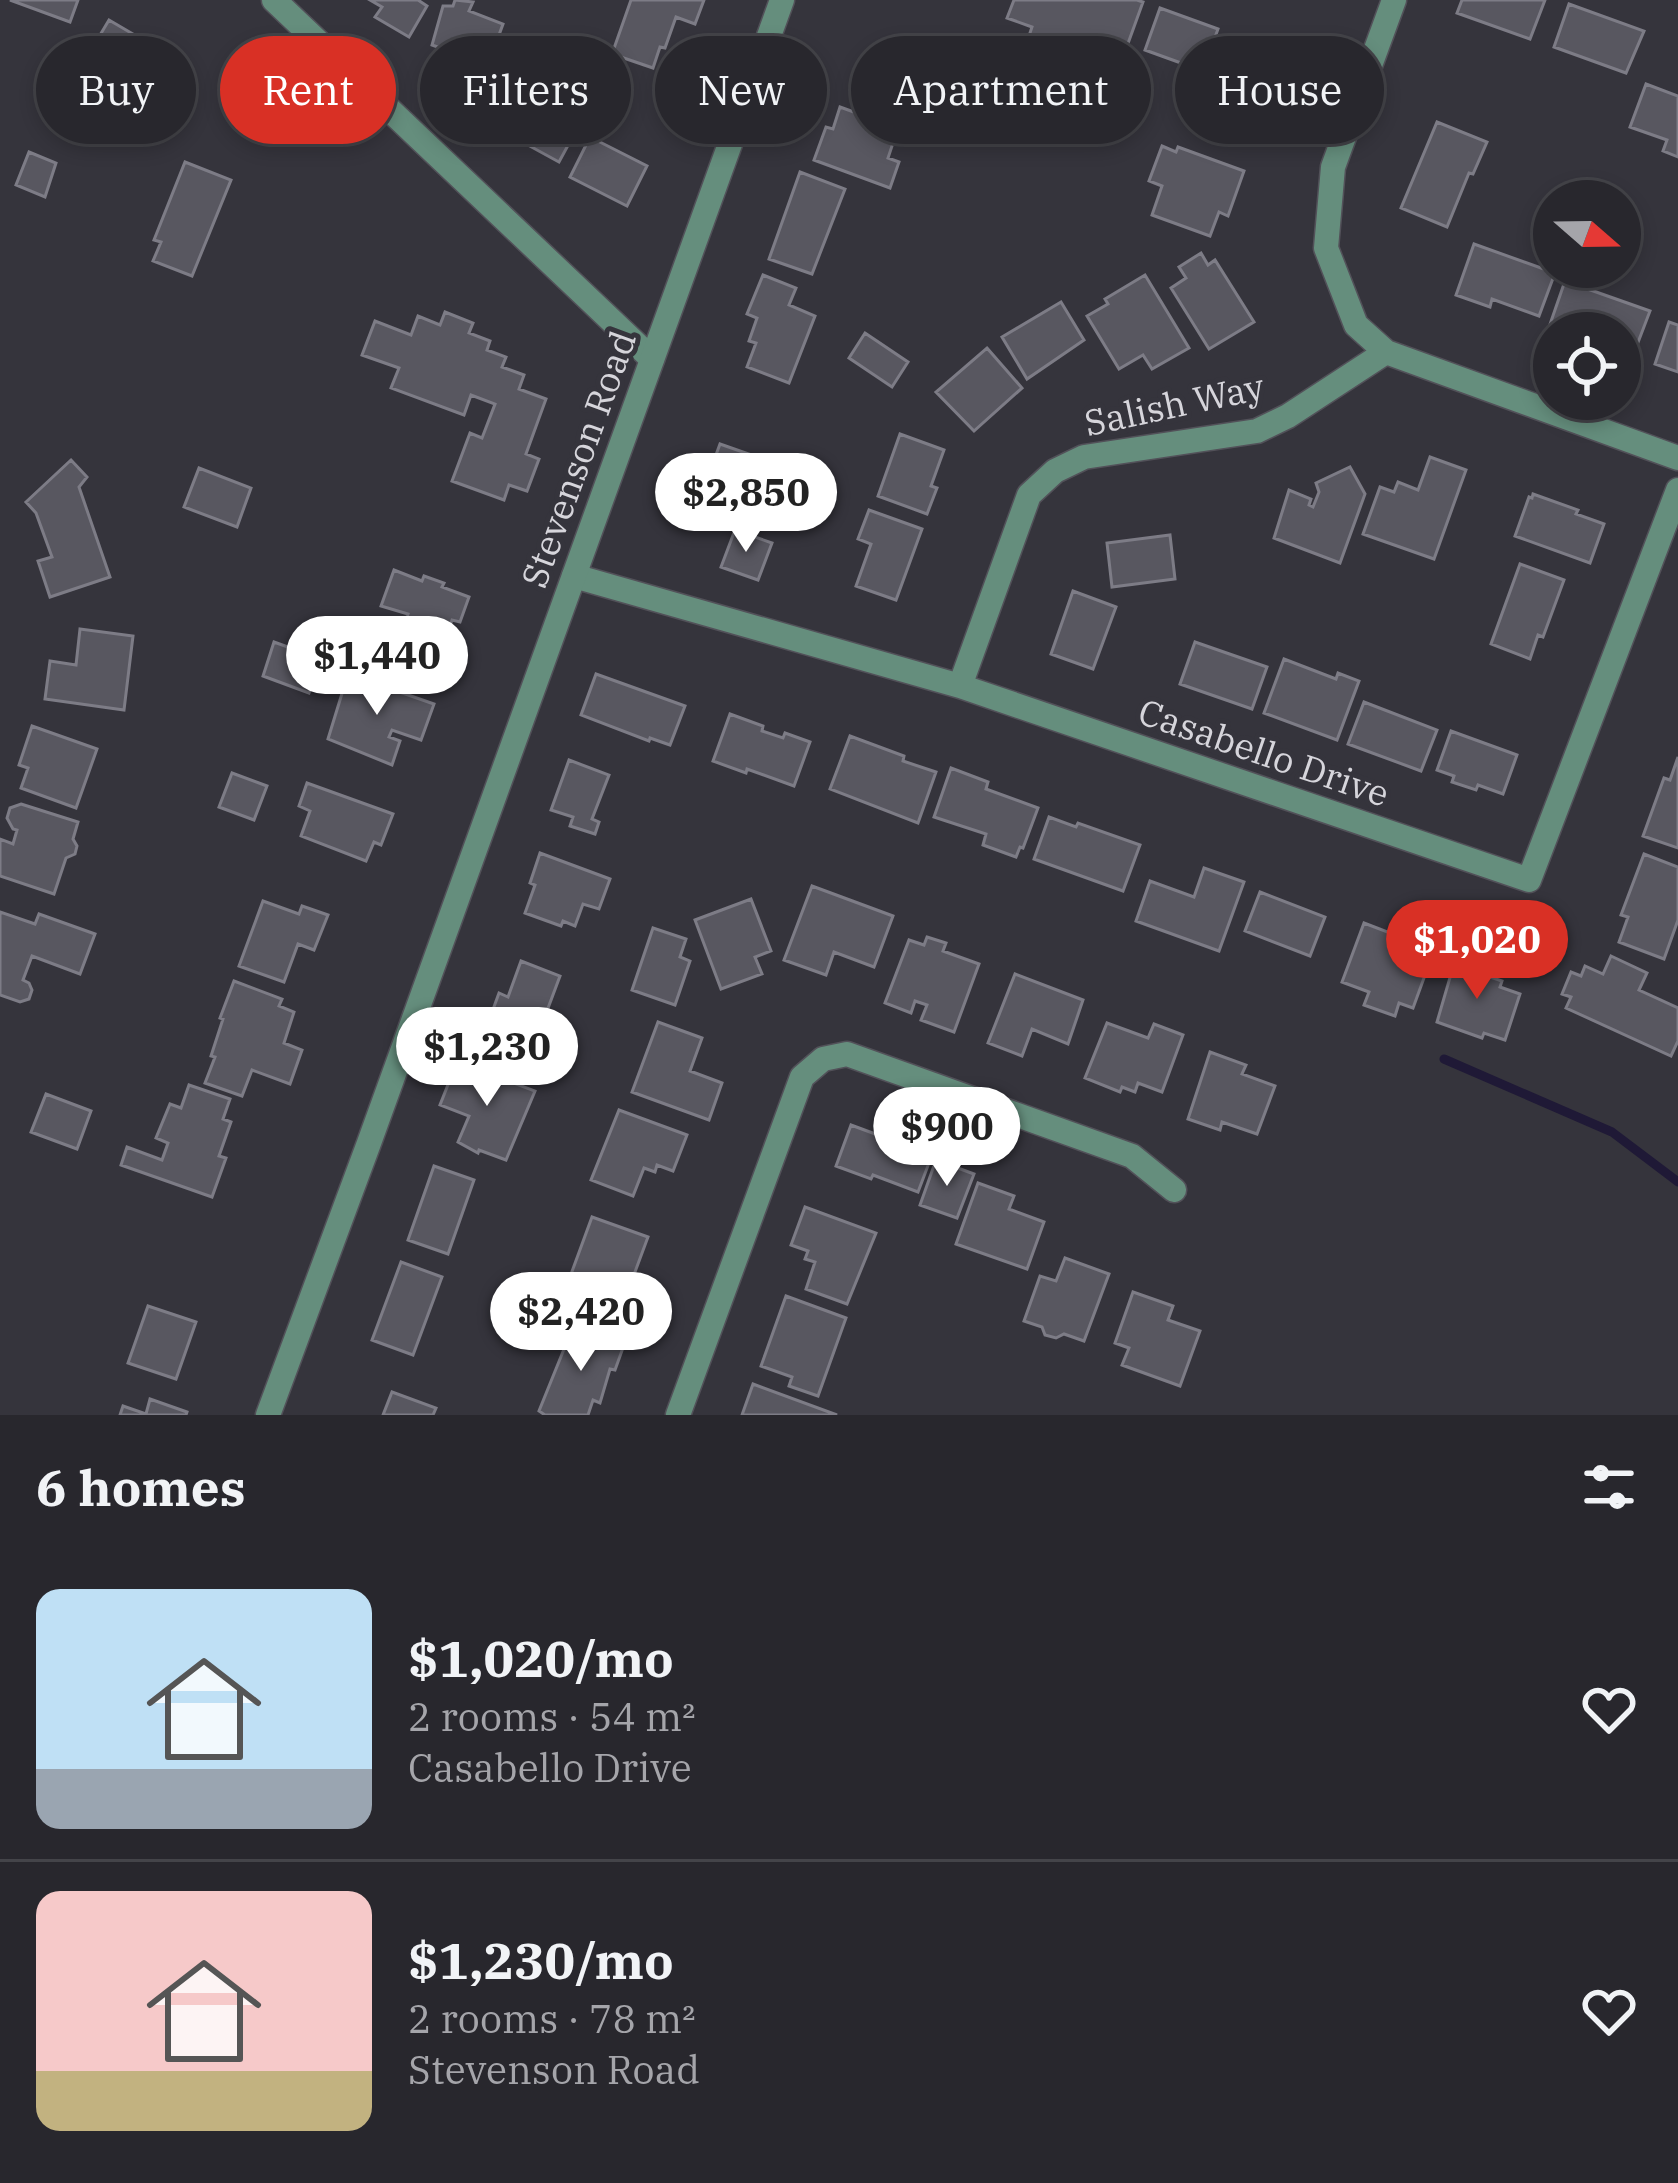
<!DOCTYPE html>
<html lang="en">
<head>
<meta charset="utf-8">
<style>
	:root { --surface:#28272d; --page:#343339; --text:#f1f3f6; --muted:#a5a5aa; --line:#444449; --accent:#d93025 }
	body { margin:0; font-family:"IBM Plex Serif",serif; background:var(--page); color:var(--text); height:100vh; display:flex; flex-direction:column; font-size:45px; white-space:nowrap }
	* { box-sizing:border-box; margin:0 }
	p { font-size:39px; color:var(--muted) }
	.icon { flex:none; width:66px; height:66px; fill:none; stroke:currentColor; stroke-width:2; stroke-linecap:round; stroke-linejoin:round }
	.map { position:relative; height:1415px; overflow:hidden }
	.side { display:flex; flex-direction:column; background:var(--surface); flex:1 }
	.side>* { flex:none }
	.top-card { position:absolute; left:36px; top:36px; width:1608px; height:108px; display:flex; gap:24px }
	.needle { width:78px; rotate:110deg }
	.controls { position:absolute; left:1533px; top:180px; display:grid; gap:24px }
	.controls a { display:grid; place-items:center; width:108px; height:108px; border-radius:50%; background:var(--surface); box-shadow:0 6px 18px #0003,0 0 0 3px var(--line); font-size:60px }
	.price { position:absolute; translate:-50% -102px; padding:0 27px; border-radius:42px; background:#fff; color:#222; font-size:39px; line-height:78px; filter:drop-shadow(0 3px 6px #0008) }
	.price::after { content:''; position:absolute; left:50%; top:72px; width:36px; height:27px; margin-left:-18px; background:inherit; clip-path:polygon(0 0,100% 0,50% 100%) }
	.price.selected { background:var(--accent); color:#fff }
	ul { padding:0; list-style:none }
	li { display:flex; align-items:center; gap:36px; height:300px; padding:0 36px }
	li+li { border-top:3px solid var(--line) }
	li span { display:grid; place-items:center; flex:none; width:336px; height:240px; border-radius:24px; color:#555 }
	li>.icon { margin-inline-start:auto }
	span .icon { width:144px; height:144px; fill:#fffc; stroke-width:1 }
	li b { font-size:51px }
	h2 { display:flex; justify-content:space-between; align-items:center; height:144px; padding:0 36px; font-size:51px }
	.chip { padding:0 42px; border-radius:54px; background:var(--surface); box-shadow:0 6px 18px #0003,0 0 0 3px var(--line); font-size:42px; line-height:108px }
	.chip.selected { background:var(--accent); color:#fff }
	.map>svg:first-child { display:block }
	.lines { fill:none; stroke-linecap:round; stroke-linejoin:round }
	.stream { stroke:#1f1936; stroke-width:9 }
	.building { fill:#585760; stroke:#7d7c86; stroke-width:3 }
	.minor-casing { stroke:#525159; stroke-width:27 }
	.tertiary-casing { stroke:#525159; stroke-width:27 }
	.minor { stroke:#658e7d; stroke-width:24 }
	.tertiary { stroke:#658e7d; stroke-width:24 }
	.labels { text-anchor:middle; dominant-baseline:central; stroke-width:10; stroke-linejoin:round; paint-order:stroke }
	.street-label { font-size:36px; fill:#d6d5db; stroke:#35343c }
</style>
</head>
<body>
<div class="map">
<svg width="1678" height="1415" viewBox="0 0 1678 1415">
	<rect width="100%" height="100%" fill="#35343c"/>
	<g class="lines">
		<path class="stream" d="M 1444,1059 L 1612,1132 L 1678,1182"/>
	</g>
	<path class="building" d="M 10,0 L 78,0 L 70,22 Z
		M 370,0 L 418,0 L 427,6 L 409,37 L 375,17 L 382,7 Z
		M 455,0 L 473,2 L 469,11 L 503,24 L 488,65 L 432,45 L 443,6 L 453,6 Z
		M 631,0 L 704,0 L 695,24 L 676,17 L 665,48 L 660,47 L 653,68 L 612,54 Z
		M 1014,0 L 1137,0 L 1143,2 L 1122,60 L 1074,43 L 1069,56 L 1027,42 L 1032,27 L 1007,18 Z
		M 1462,0 L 1545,0 L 1530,39 L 1457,13 Z
		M 1569,4 L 1644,31 L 1626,73 L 1554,47 Z
		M 1160,8 L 1218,29 L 1203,71 L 1145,50 Z
		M 109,20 L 191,68 L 166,110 L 137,94 L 132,103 L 107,89 L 113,79 L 84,62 Z
		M 1237,37 L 1287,54 L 1255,145 L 1204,128 L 1212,106 L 1203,103 L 1220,53 L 1230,56 Z
		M 900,61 L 954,83 L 944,108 L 950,110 L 938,137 L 874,110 L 888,75 L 894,77 Z
		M 504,84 L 579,125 L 559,162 L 484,121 Z
		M 1646,84 L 1678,96 L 1678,157 L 1663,151 L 1667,140 L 1630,127 Z
		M 840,107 L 898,128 L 888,158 L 899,162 L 890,188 L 814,160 L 826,127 L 833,129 Z
		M 1437,122 L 1487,142 L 1473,174 L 1469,173 L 1447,227 L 1401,208 Z
		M 590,137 L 647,166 L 627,206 L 570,177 Z
		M 1162,146 L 1176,152 L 1178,147 L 1244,171 L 1228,216 L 1219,212 L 1210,236 L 1152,215 L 1162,186 L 1149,181 Z
		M 29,152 L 56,163 L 45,197 L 16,185 Z
		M 185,162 L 231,180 L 192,276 L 153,261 L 161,242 L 154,240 Z
		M 800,172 L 845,189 L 812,274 L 769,259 Z
		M 1474,244 L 1555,273 L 1539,316 L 1492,299 L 1490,307 L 1456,295 Z
		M 1201,253 L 1208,265 L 1215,260 L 1254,322 L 1209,349 L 1171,288 L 1186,278 L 1179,267 Z
		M 763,275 L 796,288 L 789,305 L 815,316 L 789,383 L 747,367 L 756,343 L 749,341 L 757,318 L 747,314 Z
		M 1145,275 L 1189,348 L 1152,369 L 1143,355 L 1119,369 L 1087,316 L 1108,304 L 1105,299 Z
		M 1565,281 L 1650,311 L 1634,353 L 1620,347 L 1620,333 L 1556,333 L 1548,330 Z
		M 1061,302 L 1084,340 L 1027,379 L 1002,337 Z
		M 445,312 L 473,323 L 469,333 L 490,341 L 487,350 L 506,357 L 502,367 L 524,375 L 519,389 L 546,399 L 526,454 L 539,459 L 527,491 L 509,485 L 504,500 L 452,481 L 470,433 L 482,438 L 495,404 L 471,395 L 464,415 L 391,388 L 399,368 L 362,355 L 375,321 L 411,335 L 418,316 L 440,325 Z
		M 1669,322 L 1678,325 L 1678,372 L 1655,364 Z
		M 865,333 L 908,362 L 892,387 L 849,358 Z
		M 987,348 L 1022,388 L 974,431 L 936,392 Z
		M 900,434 L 944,450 L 931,486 L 937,488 L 927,514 L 878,496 Z
		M 720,444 L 760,458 L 751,486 L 756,488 L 752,499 L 746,497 L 737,523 L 686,505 L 698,471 L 704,473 L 708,461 L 713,463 Z
		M 1430,457 L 1466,470 L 1434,559 L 1363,534 L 1380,487 L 1394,492 L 1398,482 L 1418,490 Z
		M 71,460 L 87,477 L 79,487 L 110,577 L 50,597 L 38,561 L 52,557 L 36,513 L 26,502 Z
		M 1350,467 L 1365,494 L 1340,563 L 1274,538 L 1289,490 L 1311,499 L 1309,505 L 1313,507 L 1319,492 L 1316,483 Z
		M 199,468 L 251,488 L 237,527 L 184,507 Z
		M 1533,494 L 1578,510 L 1576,514 L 1604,524 L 1590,563 L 1515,536 L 1529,497 L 1532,498 Z
		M 869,510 L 922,529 L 896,600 L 856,586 L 871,544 L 858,539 Z
		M 735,530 L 772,543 L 758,580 L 721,567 Z
		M 1170,535 L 1175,579 L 1112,587 L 1107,543 Z
		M 1520,564 L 1564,580 L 1543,637 L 1538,635 L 1530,659 L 1491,644 Z
		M 394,570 L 422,581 L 424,576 L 444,583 L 442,587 L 469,597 L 460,622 L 452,620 L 443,645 L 402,631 L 408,614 L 381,606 Z
		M 1073,591 L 1116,607 L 1093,669 L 1051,654 Z
		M 80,629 L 133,636 L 124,710 L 45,699 L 50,661 L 76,665 Z
		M 274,642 L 321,659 L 309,693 L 263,676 Z
		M 1195,642 L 1267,667 L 1252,709 L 1180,684 Z
		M 1284,659 L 1336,679 L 1338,673 L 1359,681 L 1337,740 L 1264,713 Z
		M 348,674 L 434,704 L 421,740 L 392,730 L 389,737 L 400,741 L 392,765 L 328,739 Z
		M 596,674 L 685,706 L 670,745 L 650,738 L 649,741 L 581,715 Z
		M 1364,702 L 1437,730 L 1421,771 L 1348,744 Z
		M 730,714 L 763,726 L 762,731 L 783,738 L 785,733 L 810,742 L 794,786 L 747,769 L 746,773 L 713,761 Z
		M 32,726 L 97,749 L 76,808 L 21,788 L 28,768 L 19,765 Z
		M 1451,731 L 1517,755 L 1503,794 L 1478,785 L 1476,790 L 1452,782 L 1454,776 L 1437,770 Z
		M 850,736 L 904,756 L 903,761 L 936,772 L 918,823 L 830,789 Z
		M 1678,757 L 1678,848 L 1643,836 L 1664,778 L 1670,780 Z
		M 569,760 L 609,775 L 592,819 L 599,822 L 595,834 L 570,826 L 573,817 L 551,810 Z
		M 951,768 L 988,782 L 986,789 L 1038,808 L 1023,848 L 1020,847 L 1016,857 L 983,845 L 986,834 L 934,817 Z
		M 232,773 L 267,786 L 254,820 L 219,807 Z
		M 307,783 L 393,814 L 381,845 L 374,842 L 366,861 L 301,836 L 310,811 L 299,806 Z
		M 21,804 L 78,822 L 73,839 L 77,846 L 75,854 L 66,858 L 54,894 L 0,876 L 0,839 L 13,844 L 17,830 L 13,829 L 7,818 L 10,808 Z
		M 1049,817 L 1076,827 L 1078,823 L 1140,845 L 1123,891 L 1034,859 Z
		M 540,853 L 610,879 L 599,909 L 583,904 L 575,926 L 563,921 L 561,926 L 525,913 L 535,885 L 530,883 Z
		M 1644,854 L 1678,867 L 1678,920 L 1664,959 L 1619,942 L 1628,917 L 1621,915 Z
		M 1204,868 L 1244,882 L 1219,951 L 1136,921 L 1150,881 L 1194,897 Z
		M 812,886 L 893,916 L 874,967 L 834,952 L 826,975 L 784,960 Z
		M 1260,892 L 1325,917 L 1310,956 L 1245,931 Z
		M 751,899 L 771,951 L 755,957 L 762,974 L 721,989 L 695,920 Z
		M 263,901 L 299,914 L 302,906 L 328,915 L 314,950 L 298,944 L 284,982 L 239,966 Z
		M 0,912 L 35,924 L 39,914 L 95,934 L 80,974 L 32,956 L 23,980 L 29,983 L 32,990 L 29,999 L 20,1002 L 0,995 Z
		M 1364,923 L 1393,934 L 1390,941 L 1432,956 L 1413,1008 L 1399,1003 L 1395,1016 L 1364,1005 L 1369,992 L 1342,982 Z
		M 653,928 L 686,939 L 680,957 L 690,961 L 675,1005 L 632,990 Z
		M 927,937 L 946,943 L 943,951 L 979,964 L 954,1032 L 921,1020 L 927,1005 L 915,1001 L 911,1013 L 885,1003 L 909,940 L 924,945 Z
		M 1611,956 L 1647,973 L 1639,990 L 1678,1008 L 1678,1041 L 1671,1056 L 1566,1008 L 1571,997 L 1562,994 L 1571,972 L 1581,976 L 1585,966 L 1603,974 Z
		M 1456,957 L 1483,967 L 1481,974 L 1502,981 L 1500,987 L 1520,994 L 1505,1040 L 1484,1033 L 1482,1038 L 1437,1022 Z
		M 521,961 L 560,976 L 535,1043 L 487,1026 L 499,993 L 508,997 Z
		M 1015,974 L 1083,1000 L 1068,1044 L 1032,1029 L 1022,1056 L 988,1043 Z
		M 234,981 L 282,999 L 279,1006 L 294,1012 L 284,1043 L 302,1050 L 290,1084 L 252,1070 L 242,1096 L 205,1083 L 215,1057 L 211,1056 L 223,1019 L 220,1018 Z
		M 658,1022 L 702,1038 L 690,1071 L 722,1083 L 709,1120 L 632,1092 Z
		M 1107,1023 L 1148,1038 L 1154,1024 L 1183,1035 L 1162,1092 L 1138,1083 L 1135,1092 L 1122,1087 L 1120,1092 L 1085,1078 Z
		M 1210,1052 L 1246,1065 L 1242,1074 L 1275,1086 L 1257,1134 L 1222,1122 L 1220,1130 L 1188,1119 Z
		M 457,1062 L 535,1091 L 506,1160 L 479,1150 L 478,1153 L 458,1142 L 469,1116 L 440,1105 Z
		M 189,1085 L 230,1099 L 223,1119 L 231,1122 L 219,1156 L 226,1158 L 212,1197 L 121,1165 L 127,1147 L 162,1160 L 168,1143 L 156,1138 L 170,1104 L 181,1108 Z
		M 46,1094 L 91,1111 L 77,1149 L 31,1132 Z
		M 619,1110 L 687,1135 L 673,1171 L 657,1165 L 655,1172 L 644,1168 L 633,1196 L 591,1180 Z
		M 851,1125 L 932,1155 L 918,1192 L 873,1175 L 871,1179 L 836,1166 Z
		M 936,1160 L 974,1174 L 957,1218 L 920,1205 Z
		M 434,1166 L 474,1180 L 448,1254 L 408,1240 Z
		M 978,1183 L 1014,1196 L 1009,1209 L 1044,1222 L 1027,1269 L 956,1244 Z
		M 805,1207 L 876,1233 L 847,1304 L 806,1289 L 815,1262 L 805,1259 L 808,1251 L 791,1245 Z
		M 592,1217 L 648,1237 L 632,1280 L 647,1285 L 634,1322 L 563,1296 Z
		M 1065,1258 L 1109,1274 L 1084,1341 L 1064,1334 L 1056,1338 L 1045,1335 L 1042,1327 L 1024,1321 L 1040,1276 L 1056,1281 Z
		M 401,1262 L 442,1277 L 413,1355 L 372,1340 Z
		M 1133,1292 L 1173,1306 L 1168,1320 L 1200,1331 L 1180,1386 L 1122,1365 L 1129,1348 L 1115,1343 Z
		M 786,1296 L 846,1318 L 818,1396 L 789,1386 L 792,1377 L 761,1366 Z
		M 148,1306 L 196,1322 L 176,1379 L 128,1363 Z
		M 573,1327 L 624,1345 L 615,1370 L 610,1369 L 600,1403 L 593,1400 L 588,1415 L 545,1415 L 539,1411 Z
		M 753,1384 L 837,1415 L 742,1415 Z
		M 392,1392 L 436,1408 L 433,1415 L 383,1415 Z
		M 150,1399 L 187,1412 L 186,1415 L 120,1415 L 123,1406 L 146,1414 Z"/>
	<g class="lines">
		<g class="minor-casing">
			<path id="minor" d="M 274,0 L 652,359
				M 1394,0 L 1333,167 L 1326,248 L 1356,325 L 1386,352 L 1678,458
				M 574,576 L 960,686 L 1529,880 L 1678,490
				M 960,686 L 1029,495 L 1055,471 L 1084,457 L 1257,431 L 1288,416 L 1386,352
				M 678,1415 L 802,1077 L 823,1059 L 847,1054 L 1132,1156 L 1174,1190"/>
		</g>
		<g class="tertiary-casing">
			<path id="tertiary" d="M 268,1415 L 369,1143 L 782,0"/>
		</g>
		<use href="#minor" class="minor"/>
		<use href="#tertiary" class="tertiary"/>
	</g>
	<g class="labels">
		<g class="street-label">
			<text transform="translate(1174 404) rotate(-12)">Salish Way</text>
			<text transform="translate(578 459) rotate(-70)">Stevenson Road</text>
			<text transform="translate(1264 752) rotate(19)">Casabello Drive</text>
		</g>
	</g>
</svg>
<div class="controls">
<a><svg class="needle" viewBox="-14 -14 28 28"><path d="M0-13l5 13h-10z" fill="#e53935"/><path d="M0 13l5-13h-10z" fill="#a5a5aa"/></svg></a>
<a><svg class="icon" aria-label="locate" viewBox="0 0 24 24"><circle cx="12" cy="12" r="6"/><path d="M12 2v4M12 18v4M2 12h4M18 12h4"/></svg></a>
</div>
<b class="price" style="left:746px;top:555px">$2,850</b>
<b class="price" style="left:377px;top:718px">$1,440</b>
<b class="price selected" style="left:1477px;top:1002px">$1,020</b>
<b class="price" style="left:487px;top:1109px">$1,230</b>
<b class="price" style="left:947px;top:1189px">$900</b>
<b class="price" style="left:581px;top:1374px">$2,420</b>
<div class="top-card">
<a class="chip">Buy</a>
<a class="chip selected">Rent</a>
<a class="chip">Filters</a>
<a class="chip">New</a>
<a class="chip">Apartment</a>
<a class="chip">House</a>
</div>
</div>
<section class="side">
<h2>6 homes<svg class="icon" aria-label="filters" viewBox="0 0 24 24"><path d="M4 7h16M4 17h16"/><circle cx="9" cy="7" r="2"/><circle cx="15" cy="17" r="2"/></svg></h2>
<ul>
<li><span style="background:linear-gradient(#bfe0f5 75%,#9aa5b1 0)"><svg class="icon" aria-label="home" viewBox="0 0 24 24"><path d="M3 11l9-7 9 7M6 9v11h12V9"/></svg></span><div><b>$1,020/mo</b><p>2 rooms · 54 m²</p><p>Casabello Drive</p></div><svg class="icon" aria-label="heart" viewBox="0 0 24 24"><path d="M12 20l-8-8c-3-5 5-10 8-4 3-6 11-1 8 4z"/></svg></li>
<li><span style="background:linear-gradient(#f6c9c9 75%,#c2b280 0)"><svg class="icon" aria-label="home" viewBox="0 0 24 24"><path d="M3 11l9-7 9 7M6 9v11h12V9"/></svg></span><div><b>$1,230/mo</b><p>2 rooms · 78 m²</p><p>Stevenson Road</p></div><svg class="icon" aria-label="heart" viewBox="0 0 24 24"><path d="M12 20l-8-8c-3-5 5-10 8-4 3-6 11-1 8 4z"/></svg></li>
</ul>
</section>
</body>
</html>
